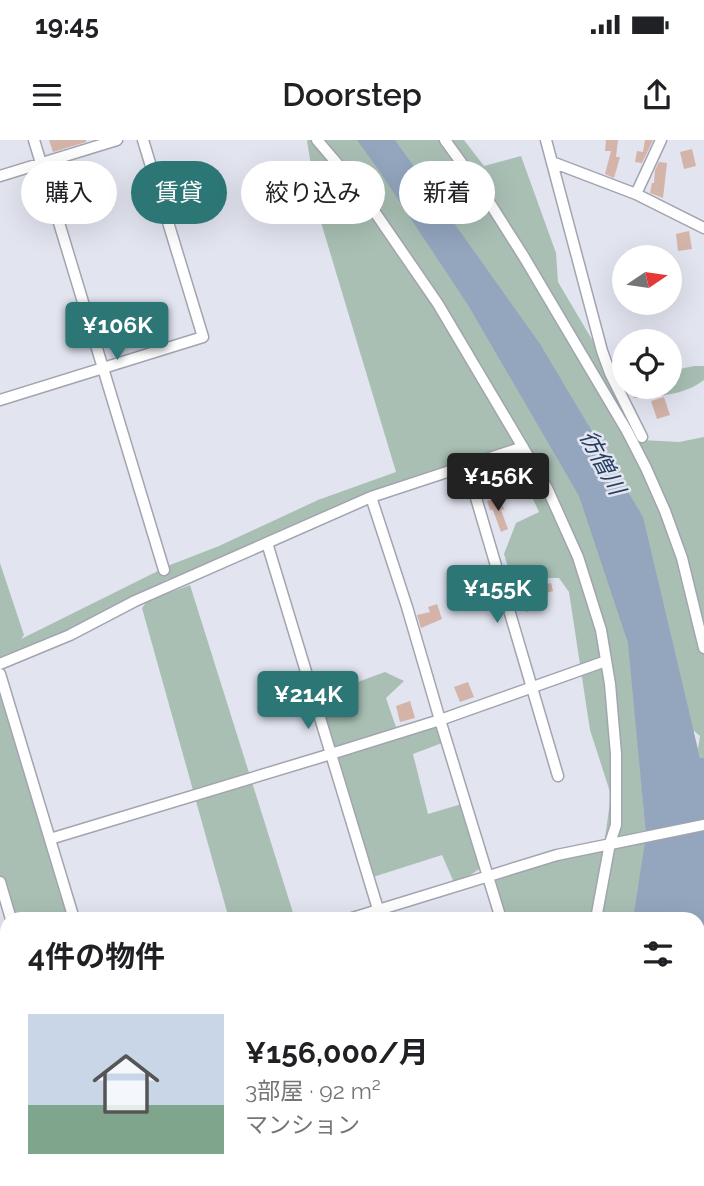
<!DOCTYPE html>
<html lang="ja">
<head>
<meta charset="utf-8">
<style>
	:root { --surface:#fff; --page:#f2f2f2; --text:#202124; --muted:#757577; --line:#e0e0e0; --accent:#2c7675 }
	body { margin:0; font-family:Raleway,"Noto Sans JP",sans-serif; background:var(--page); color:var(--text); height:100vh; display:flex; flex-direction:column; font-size:26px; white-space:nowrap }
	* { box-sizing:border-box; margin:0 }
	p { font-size:23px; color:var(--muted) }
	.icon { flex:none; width:38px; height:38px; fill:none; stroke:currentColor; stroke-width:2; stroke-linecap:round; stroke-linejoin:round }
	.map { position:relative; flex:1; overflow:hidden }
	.sheet { position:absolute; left:0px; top:772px; width:705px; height:275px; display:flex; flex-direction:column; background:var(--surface); border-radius:21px 21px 0 0; box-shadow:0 7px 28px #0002 }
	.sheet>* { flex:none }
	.guide { position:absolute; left:21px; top:21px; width:663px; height:63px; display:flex; gap:14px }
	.needle { width:46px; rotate:77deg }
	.tools { position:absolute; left:612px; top:105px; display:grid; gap:14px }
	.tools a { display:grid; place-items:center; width:70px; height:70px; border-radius:50%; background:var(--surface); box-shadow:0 7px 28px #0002; font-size:35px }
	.price { position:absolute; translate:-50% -60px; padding:0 16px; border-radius:7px; background:var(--accent); color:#fff; font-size:23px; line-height:46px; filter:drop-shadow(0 2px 4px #0008) }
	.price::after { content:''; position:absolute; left:50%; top:42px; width:21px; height:16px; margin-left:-10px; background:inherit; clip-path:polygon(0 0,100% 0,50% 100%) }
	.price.selected { background:#222; color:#fff }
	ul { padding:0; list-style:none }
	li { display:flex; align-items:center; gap:21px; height:175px; padding:0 28px }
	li+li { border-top:2px solid var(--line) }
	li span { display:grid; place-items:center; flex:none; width:196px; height:140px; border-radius:0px; color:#555 }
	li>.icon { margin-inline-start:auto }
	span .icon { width:84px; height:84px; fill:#fffc; stroke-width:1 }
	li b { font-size:30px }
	h2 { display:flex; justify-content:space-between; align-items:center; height:84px; padding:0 28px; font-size:30px }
	.chip { padding:0 24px; border-radius:32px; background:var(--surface); box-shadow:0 7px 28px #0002; font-size:24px; line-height:63px }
	.chip.selected { background:var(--accent); color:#fff }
	.status { display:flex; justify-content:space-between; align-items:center; height:49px; padding:0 35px; background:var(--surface); direction:ltr }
	.status svg { height:19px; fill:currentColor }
	header { display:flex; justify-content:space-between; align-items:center; height:91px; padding:0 28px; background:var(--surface); font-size:32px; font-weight:600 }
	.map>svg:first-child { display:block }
	.green { fill:#a9bfb4 }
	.water { fill:#93a6be }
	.building { fill:#d4b3a9 }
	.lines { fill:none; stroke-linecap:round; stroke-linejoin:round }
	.minor-casing { stroke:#a2a4af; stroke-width:13 }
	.minor { stroke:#fff; stroke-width:10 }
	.labels { text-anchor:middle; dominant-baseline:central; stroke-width:5; stroke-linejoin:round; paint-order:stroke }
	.water-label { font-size:23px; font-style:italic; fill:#213d61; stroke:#e2e4f0 }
</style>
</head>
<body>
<div class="status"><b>19:45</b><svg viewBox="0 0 49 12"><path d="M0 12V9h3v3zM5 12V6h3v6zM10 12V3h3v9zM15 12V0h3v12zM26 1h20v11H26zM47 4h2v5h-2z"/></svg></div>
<header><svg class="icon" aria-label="menu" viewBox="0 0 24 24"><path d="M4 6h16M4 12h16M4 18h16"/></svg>Doorstep<svg class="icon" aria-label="share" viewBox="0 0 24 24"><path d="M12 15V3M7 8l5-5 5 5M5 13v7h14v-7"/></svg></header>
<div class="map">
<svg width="704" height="1046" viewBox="0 0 704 1046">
	<rect width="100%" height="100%" fill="#e2e4f0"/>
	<path class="green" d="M 308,0 L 464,0 L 484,26 L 521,16 L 556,113 L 558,142 L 597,208 L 642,300 L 679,302 L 704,297 L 704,618 L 700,618 L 698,609 L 700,596 L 694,591 L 636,581 L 646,696 L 637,779 L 501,779 L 487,735 L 604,705 L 611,655 L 590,590 L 569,452 L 559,438 L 545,438 L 514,447 L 504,414 L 516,383 L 539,372 L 514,318 L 326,376 L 196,433 L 168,439 L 57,500 L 0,524 L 0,423 L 24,495 L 21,499 L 170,425 L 219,406 L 318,360 L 396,332 L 320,79 L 307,1 Z
		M 694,226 L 704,226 L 704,240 C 683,256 658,256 633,258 L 643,247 L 670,247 L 670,231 Z
		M 190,445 L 295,779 L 229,779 L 142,468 L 147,461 Z
		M 385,532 L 404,541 L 386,558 L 398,593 L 409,596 L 440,580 L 442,603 L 413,614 L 428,674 L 465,663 L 481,728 L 455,745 L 442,715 L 373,737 L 314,558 Z
		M 0,534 L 69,779 L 12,779 L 0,741 Z
		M 94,1040 L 142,1040 L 144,1046 L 96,1046 Z
		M 316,1040 L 378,1040 L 380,1046 L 318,1046 Z
		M 520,1040 L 591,1040 L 590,1046 L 519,1046 Z"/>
	<path class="water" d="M 357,0 L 395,0 L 540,204 L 643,377 L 700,618 L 704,618 L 704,1020 L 698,1046 L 590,1046 L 591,1040 L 698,1040 L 698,779 L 633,779 L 646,696 L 628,503 L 579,356 L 468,165 L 378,29 Z"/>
	<path class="building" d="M 49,0 L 86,0 L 86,2 L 53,12 Z
		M 606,0 L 618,0 L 616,17 L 620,17 L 614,38 L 605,34 L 611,11 L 605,11 Z
		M 645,0 L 653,0 L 642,23 L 635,22 L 637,11 L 643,12 Z
		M 692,9 L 696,26 L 684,29 L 680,12 Z
		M 659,22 L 667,23 L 663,58 L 650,53 L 652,43 L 654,43 L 655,30 Z
		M 689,91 L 692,109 L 678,111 L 676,94 Z
		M 664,257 L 670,275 L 657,279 L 651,261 Z
		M 462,337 L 466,352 L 464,352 L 465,355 L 456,358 L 451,340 Z
		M 500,357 L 504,369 L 501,370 L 508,389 L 501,392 L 493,370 L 490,370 L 487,361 Z
		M 491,435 L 497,457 L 488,460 L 482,437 Z
		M 551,443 L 553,451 L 543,454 L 544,458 L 540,459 L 542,467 L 526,472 L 520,452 Z
		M 437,464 L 442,479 L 421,488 L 417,475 L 430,472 L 428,467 Z
		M 468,542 L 474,557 L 460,562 L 454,547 Z
		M 410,561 L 415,578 L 400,582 L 396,566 Z"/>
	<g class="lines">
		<g class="minor-casing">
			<path id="minor" d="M 34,0 L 164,430
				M 317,0 L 359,49 L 438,164 L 547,348 L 578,417 L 601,490 L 610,544 L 616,614 L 616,685 L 610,703 L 596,779
				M 445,0 L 486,57 L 524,117 L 627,291 L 646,328 L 665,371 L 682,418 L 704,508
				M 546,0 L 602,211 L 610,233 L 642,297
				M 552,22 L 636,54 L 704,88
				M 0,36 L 117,0
				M 636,54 L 661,0
				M 0,260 L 203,197 L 143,0
				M 466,324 L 558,636
				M 371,357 L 407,467 L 440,580 L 501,779
				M 267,403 L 381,779
				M 0,524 L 70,495 L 135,461 L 371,357 L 523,307
				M 0,534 L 74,779
				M 50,699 L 331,614 L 440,580 L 606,521
				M 0,742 L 11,779
				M 349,779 L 557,715 L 704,685
				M 0,884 L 7,882
				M 148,1040 L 150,1046
				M 435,1046 L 456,1040
				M 534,1046 L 535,1040"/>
		</g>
		<use href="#minor" class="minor"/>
	</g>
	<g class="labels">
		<g class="water-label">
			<text transform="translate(603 322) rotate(62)">彷僧川</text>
		</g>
	</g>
</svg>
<div class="tools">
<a><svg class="needle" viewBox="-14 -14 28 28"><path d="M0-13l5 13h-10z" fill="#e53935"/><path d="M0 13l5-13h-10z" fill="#757577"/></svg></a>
<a><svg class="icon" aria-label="locate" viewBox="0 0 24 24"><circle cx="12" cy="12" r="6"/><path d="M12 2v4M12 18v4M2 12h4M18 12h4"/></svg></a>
</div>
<b class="price" style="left:117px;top:222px">¥106K</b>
<b class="price selected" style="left:498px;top:373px">¥156K</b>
<b class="price" style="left:497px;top:485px">¥155K</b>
<b class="price" style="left:308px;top:591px">¥214K</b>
<div class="guide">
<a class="chip">購入</a>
<a class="chip selected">賃貸</a>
<a class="chip">絞り込み</a>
<a class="chip">新着</a>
</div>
<section class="sheet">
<h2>4件の物件<svg class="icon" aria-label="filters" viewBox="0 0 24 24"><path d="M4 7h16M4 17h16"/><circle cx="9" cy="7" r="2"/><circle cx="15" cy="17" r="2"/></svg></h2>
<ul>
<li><span style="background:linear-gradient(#c9d6e8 65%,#7fa58c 0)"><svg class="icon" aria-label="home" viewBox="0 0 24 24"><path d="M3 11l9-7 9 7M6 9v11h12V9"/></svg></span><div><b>¥156,000/月</b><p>3部屋 · 92 m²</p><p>マンション</p></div></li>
</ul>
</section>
</div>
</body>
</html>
